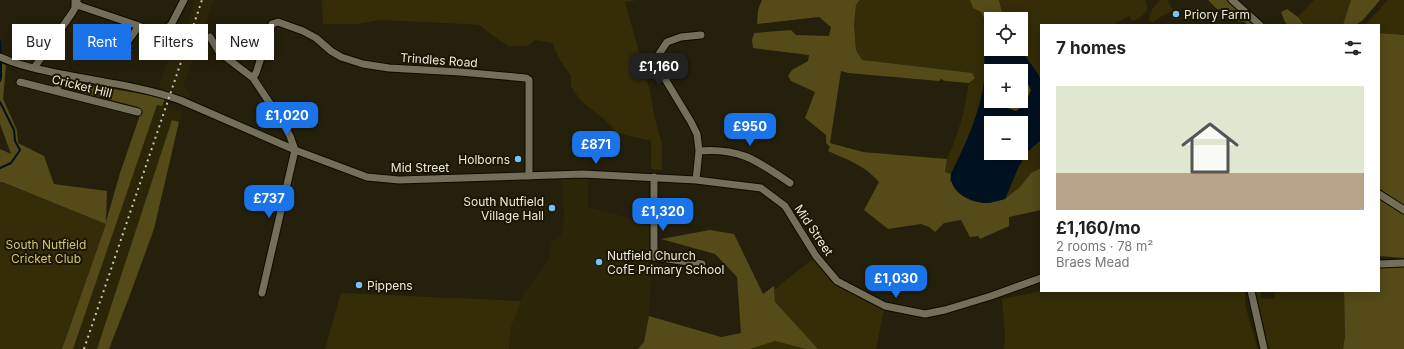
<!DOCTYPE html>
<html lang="en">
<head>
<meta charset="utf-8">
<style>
	:root { --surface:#fff; --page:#f6f6f6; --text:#222; --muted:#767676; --line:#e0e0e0; --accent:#1a73e8 }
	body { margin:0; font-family:Inter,sans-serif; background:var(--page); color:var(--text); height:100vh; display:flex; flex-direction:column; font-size:15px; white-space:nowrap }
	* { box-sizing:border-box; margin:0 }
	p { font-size:13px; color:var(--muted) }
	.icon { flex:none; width:22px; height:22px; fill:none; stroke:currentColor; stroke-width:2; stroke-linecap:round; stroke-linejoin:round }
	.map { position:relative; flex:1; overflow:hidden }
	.sheet { position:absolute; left:1040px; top:24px; width:340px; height:268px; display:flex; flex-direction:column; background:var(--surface); border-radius:0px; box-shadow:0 2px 10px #0003 }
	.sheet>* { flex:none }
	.top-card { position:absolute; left:12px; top:24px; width:380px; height:36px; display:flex; gap:8px }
	.fabs { position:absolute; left:984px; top:12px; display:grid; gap:8px }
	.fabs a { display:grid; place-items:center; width:44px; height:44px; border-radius:0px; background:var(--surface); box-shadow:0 2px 10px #0003; font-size:20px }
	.price { position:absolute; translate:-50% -34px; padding:0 9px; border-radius:8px; background:var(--accent); color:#fff; font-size:13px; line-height:26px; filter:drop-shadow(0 1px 2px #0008) }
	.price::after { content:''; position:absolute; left:50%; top:24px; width:12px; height:9px; margin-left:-6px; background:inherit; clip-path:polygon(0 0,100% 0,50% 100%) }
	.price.active { background:#222; color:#fff }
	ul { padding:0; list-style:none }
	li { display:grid; align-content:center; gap:8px; height:212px; padding:0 16px }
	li+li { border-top:1px solid var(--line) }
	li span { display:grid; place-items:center; height:124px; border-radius:0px; color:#555 }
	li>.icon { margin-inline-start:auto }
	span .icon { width:72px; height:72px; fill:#fffc; stroke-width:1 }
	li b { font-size:17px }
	h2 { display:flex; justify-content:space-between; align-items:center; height:48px; padding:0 16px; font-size:17px }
	.pill { padding:0 14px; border-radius:0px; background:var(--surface); box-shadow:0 2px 10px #0003; font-size:14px; line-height:36px }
	.pill.active { background:var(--accent); color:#fff }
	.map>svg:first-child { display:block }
	.built { fill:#2c2609 }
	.green { fill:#342d08 }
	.forest { fill:#544b18 }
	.water { fill:#001120; fill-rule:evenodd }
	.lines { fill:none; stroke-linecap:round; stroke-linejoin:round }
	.stream { stroke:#001120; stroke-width:2 }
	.minor-casing { stroke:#0e0a00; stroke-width:9 }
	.minor { stroke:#736f58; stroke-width:7 }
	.rail { stroke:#c7c5b6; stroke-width:2; stroke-dasharray:2 4; stroke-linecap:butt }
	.poi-dot { fill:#79bff8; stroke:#1b1703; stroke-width:1.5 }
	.labels { text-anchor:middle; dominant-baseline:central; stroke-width:4; stroke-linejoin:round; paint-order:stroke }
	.poi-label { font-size:12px; fill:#eceadd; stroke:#1b1703; text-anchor:start }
	.street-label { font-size:12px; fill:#eceadd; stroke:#1b1703 }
	.park-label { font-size:12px; fill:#d2c375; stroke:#1b1703 }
</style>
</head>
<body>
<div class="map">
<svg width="1404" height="349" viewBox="0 0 1404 349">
	<rect width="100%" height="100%" fill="#24200b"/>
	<path class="built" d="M 195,0 L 214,0 L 183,87 L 191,93 L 187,101 L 159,87 L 172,48 L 179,50 Z
		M 157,105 L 182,111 L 179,122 L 172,121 L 97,349 L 73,349 Z
		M 561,174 L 588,174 L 588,207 L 626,217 L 653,228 L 649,316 L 643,349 L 509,349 L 511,327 L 523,295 L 546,264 L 550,255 L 551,242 L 561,236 L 564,217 Z"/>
	<path class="green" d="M 322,0 L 637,0 L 625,2 L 650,91 L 654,115 L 662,144 L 662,170 L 652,169 L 651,164 L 651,141 L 617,133 L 605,120 L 580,100 L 571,86 L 571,76 L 560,60 L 552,43 L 536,40 L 527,46 L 509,46 L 499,40 L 479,25 L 464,24 L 381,20 L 358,24 L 323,24 Z
		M 860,0 L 970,0 L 973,8 L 981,12 L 987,24 L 991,24 C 981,42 986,62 984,81 C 980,114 965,145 951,174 L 945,172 L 947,159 L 954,143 L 963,115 L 969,83 L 974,78 L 862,60 L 856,50 L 854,25 L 856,5 Z
		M 999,0 L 1145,0 C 1152,9 1141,19 1132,21 L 1129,16 L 1113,25 L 1041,25 L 1041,81 L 1038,74 L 1020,49 L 1021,40 L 1025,44 L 1029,42 L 1021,31 L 1021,19 L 1013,19 L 1002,12 Z
		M 1160,0 L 1167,0 L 1173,10 L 1152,22 L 1150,21 L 1149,19 L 1152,9 Z
		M 1314,0 L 1351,0 L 1345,23 L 1343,25 L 1304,25 L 1298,17 Z
		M 1388,0 L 1404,0 L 1404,35 L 1379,33 L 1379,25 L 1365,25 Z
		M 1041,140 L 1041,168 L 1031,173 L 1020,187 L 1005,199 L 1019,166 L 1028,151 Z
		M 0,182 L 1,182 L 106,224 L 62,349 L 0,349 Z
		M 814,258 L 834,283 L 884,310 L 876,349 L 816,349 L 774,302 L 775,289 Z
		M 1041,291 L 1245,291 L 1245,305 L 1258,349 L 1004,349 L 1005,335 L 1002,299 Z
		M 1255,291 L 1261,291 L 1261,298 L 1274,299 L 1275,291 L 1344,291 L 1345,336 L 1343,349 L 1270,349 L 1270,347 L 1266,347 L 1254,300 Z
		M 341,293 L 521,301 L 511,327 L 509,349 L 325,349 Z
		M 775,341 L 806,349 L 750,349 Z"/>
	<path class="forest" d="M 762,0 L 860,0 L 856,5 L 854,25 L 856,50 L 862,60 L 972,73 L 975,78 L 969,83 L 945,81 L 941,79 L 939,81 L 848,73 L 841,71 L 830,143 L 863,152 L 947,159 L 945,172 L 951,174 L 950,181 L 989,203 L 1005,199 L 1020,187 L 1031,173 L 1041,168 L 1041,210 L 1009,217 L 1009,226 L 980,239 L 978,236 L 970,237 L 961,220 L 944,223 L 935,232 L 929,227 L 921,224 L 888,229 L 864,210 L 879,182 C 866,166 846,159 828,151 L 830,147 L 826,143 L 826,135 L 805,118 L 815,92 L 791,81 L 788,76 L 792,70 L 808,61 L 809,55 L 753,48 L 752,40 L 754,33 L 791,30 L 796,35 L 829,36 L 831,27 L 819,17 L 757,24 L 758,10 Z
		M 970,0 L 999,0 L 1002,12 L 1013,19 L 991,19 L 991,24 L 987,24 L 981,12 L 973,8 Z
		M 1208,0 L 1226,0 L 1255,25 L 1247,25 L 1245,22 L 1236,21 L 1222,10 L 1217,9 Z
		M 1351,0 L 1380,0 L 1363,20 L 1356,25 L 1343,25 Z
		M 1287,9 L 1298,17 L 1304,25 L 1288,25 L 1285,22 L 1281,12 Z
		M 1379,33 L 1404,35 L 1404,205 L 1394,200 L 1379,188 Z
		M 0,63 L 6,65 L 3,99 L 17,130 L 18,143 L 44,156 L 54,184 L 107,191 L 106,222 L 120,173 L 141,112 L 138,107 L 65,88 L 67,81 L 165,98 L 162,106 L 157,105 L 73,349 L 62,349 L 106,224 L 2,182 L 0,182 L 0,149 L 11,154 L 0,124 Z
		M 1021,75 L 1024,76 L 1031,90 L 1025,105 L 1016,111 L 1007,108 L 1005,101 L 1021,101 Z
		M 172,120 L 179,122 L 154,229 L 128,300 L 109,349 L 97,349 Z
		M 1379,199 L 1404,215 L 1404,258 L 1379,256 Z
		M 710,230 L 734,234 L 763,294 L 774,286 L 775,302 L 818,349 L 806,349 L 775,341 L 750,349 L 638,349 L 644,342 L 649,316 L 721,337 L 741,333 L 737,277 L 715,254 L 661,239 Z
		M 1404,267 L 1404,349 L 1343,349 L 1345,336 L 1344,291 L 1379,291 L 1379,268 Z"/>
	<path class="water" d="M 991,24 L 991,49 L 1020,49 L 1038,74 L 1041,81 L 1041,140 L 1028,151 L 1019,166 L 1005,199 C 1000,200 994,202 989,203 C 972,204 949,193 951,174 C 965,145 980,114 984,82 C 986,63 981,42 991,24 ZM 991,71 L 1021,71 L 1021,75 L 1024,76 L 1031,90 L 1025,105 L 1016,111 L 1007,108 L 1005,101 L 991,101 ZM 991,123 L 1021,123 L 1021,153 L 991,153 Z"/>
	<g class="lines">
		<path class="stream" d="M 0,41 L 1,56
			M 0,81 L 1,77 L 1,60
			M 0,102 L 14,130 L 15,141 L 20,150 L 11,163 L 0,168"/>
		<g class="minor-casing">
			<path id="minor" d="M 77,0 L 76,2 L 80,6 L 139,26 L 148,30 L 159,32 L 166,29 L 171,25 L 184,0
				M 1232,0 L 1260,25
				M 210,37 L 219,52 L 253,78 L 279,117 L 290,136 L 295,150 L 262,293
				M 128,50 L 125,45 L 139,26
				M 0,57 C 15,64 31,68 47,71 C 91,81 138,85 180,100 L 295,150 L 367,177 L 399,180 L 583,174 L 696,180 L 761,188 L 785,206 L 816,256 L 837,281 L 885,306 L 925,314 L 945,310 L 991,296 L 1041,278
				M 34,68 L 72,13 L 75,8 L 75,0
				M 253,78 L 256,73 L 272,24 L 278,22 L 303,31 L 316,38 L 331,51 L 341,57 L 363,64 L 389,68 L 460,72 L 526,78 L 529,80 L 529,176
				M 20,82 L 138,112
				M 56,91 L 64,75
				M 699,151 C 741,148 756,160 790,183
				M 654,177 L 654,257 L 702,264
				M 696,180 L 699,151 L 697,134 L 691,122 L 662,74 L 658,63 L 659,54 L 667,42 L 681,37 L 701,35
				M 1379,194 L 1404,210
				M 1379,264 L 1404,263
				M 1251,291 L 1264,349"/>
		</g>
		<use href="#minor" class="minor"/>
		<path class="rail" d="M 84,349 L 202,0"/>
	</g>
	<g class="poi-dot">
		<circle cx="1176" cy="14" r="4"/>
		<circle cx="518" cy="159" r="4"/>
		<circle cx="552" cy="208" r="4"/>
		<circle cx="599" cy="262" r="4"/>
		<circle cx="359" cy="285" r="4"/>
	</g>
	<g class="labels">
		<g class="poi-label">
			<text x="1184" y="14">Priory Farm</text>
			<text x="510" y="159" text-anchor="end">Holborns</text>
			<text x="544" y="201" text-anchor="end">South Nutfield<tspan x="544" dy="14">Village Hall</tspan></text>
			<text x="607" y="255">Nutfield Church<tspan x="607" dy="14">CofE Primary School</tspan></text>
			<text x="367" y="285">Pippens</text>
		</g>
		<g class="street-label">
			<text transform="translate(439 60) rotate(4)">Trindles Road</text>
			<text transform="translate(82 86) rotate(14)">Cricket Hill</text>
			<text x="420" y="167">Mid Street</text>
			<text transform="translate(814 230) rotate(56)">Mid Street</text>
		</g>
		<g class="park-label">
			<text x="46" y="244">South Nutfield<tspan x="46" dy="14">Cricket Club</tspan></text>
		</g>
	</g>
</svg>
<div class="fabs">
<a><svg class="icon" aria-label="locate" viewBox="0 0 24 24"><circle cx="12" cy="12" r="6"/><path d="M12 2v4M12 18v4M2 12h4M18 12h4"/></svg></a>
<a>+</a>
<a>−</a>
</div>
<b class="price active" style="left:659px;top:87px">£1,160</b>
<b class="price" style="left:287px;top:136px">£1,020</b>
<b class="price" style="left:750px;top:147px">£950</b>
<b class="price" style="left:596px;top:165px">£871</b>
<b class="price" style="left:269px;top:219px">£737</b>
<b class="price" style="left:663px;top:232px">£1,320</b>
<b class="price" style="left:896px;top:299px">£1,030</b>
<div class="top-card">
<a class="pill">Buy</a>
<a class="pill active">Rent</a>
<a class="pill">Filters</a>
<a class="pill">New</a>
</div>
<section class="sheet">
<h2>7 homes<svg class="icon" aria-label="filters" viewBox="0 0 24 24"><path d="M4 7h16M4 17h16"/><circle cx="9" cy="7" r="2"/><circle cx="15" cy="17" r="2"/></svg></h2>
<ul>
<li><span style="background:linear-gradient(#dfe7d0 70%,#b9a48a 0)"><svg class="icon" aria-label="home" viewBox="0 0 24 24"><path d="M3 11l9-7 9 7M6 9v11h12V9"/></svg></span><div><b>£1,160/mo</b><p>2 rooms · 78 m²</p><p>Braes Mead</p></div></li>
</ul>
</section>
</div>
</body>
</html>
